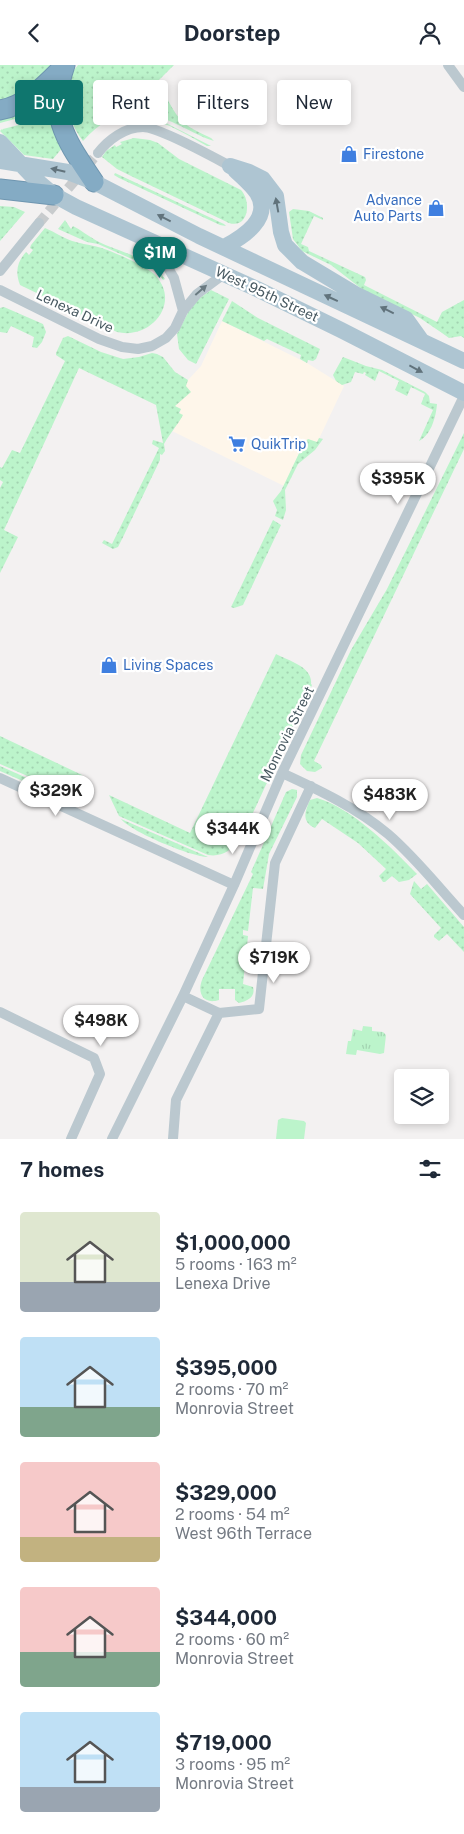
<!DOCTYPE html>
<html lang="en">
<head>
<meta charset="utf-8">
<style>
	:root { --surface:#fff; --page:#f6f6f7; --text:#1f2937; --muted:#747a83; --accent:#0f766e }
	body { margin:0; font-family:"Public Sans",sans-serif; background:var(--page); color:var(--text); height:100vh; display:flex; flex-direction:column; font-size:19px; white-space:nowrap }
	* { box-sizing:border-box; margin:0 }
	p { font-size:16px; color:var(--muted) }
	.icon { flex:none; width:28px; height:28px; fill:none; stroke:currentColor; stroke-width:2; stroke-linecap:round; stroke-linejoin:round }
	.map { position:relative; height:1074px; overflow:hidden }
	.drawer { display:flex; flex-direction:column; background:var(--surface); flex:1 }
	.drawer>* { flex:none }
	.banner { position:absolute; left:15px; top:15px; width:435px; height:45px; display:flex; gap:10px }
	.controls { position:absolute; left:394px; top:1004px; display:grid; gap:10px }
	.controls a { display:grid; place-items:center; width:55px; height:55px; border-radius:5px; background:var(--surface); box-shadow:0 2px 8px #0003; font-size:25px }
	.price { position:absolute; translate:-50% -42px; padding:0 11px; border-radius:18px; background:#fff; color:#222; font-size:16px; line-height:32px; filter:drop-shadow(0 1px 2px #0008) }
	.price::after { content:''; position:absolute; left:50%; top:30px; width:15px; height:11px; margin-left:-8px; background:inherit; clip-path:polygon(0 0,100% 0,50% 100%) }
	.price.on { background:var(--accent); color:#fff }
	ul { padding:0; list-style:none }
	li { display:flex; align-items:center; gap:15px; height:125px; padding:0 20px }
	li span { display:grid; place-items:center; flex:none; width:140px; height:100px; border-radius:5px; color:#555 }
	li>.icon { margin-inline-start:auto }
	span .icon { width:60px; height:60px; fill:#fffc; stroke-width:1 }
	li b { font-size:21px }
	h2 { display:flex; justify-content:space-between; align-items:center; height:60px; padding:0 20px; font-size:21px }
	.tag { padding:0 18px; border-radius:5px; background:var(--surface); box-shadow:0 2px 8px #0003; font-size:18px; line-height:45px }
	.tag.on { background:var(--accent); color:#fff }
	header { display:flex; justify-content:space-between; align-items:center; height:65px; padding:0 20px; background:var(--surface); font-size:22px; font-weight:700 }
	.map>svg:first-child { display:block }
	.commercial { fill:#fef6ea }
	.grass { fill:url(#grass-dots) }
	.park { fill:url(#park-tufts) }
	.pitch { fill:#bcf4cb }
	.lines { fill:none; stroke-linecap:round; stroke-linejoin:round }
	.street-tunnel { stroke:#c8cbcd; stroke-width:10; stroke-dasharray:10 5; stroke-linecap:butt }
	.highway-casing { stroke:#6f96b0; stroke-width:21 }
	.street { stroke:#bbc8cf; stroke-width:10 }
	.primary { stroke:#aec5d2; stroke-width:16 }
	.highway { stroke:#84abc4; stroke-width:19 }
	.oneway { fill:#61737c }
	.oneway2 { fill:#6a7a81 }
	.labels { text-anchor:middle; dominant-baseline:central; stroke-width:4.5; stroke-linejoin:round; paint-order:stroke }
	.shop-label { font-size:14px; fill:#366cbe; stroke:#fff; text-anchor:start }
	.street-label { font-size:14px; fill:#475860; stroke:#fff }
</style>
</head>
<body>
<header><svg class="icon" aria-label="back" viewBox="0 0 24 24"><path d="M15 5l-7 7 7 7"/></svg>Doorstep<svg class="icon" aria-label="person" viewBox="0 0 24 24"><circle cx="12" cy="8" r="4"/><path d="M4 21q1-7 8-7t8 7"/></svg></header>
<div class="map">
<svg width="464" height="1074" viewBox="0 0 464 1074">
	<defs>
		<pattern id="grass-dots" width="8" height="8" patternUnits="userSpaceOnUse" patternTransform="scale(1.25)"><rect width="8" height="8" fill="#bcf4cb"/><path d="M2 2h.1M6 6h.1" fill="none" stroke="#a3d3b1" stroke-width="1.8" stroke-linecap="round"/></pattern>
		<pattern id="park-tufts" width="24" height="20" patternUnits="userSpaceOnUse" patternTransform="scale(1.25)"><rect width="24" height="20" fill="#bcf4cb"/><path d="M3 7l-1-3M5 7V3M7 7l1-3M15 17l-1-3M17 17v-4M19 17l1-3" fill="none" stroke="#a3d3b1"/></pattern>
	</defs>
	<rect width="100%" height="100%" fill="#f3f1f1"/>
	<path class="commercial" d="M 222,256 L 307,298 L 344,321 L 317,378 L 308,374 L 306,381 L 302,382 L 284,421 L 172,366 L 174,365 L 181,344 L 175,341 L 188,315 L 201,301 Z"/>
	<path class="grass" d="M 0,0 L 54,0 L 34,21 L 0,38 Z
		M 78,0 L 174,0 L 157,17 C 168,27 164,28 170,39 C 181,60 192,64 211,73 L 214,76 C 200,72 186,63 172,57 C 136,41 109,47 83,76 C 67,55 59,22 78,0 Z
		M 49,28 L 49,45 L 0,58 L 0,51 Z
		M 129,51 L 148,51 L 160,55 L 211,81 L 207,81 C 189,71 162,54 141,53 C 130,53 120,57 110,58 L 115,55 Z
		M 50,52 L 63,82 L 53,94 L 24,90 L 0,66 L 2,64 L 2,65 L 3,64 Z
		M 134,73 L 150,75 L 158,78 L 179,94 L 241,125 C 252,137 248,164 229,158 L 131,111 L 117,104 L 102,92 L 106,86 L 115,80 L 116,82 L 122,79 L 120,77 Z
		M 115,108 L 224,159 L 226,161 L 220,160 L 119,113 L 114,110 Z
		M 0,141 L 14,142 L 25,147 L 0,176 Z
		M 293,144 L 309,146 L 323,153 L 323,155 L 314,151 L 301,179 L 308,182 L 309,186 L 365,212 L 366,215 L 364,220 L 437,257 L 442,247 L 464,235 L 464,273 L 461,271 L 449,273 L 442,268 L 420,253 L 363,225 L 331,200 L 302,186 L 293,174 L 289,147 Z
		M 65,155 L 71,164 L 73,161 C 81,165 88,171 97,176 C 118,187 151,192 165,214 L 163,215 L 158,208 L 150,202 L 98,179 L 87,177 L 58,164 Z
		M 45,163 C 55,167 66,175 76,177 C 82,179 91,180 98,182 C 110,185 149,202 156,211 C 181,239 150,275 117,267 L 20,220 C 15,207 17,197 26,187 L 29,190 L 33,185 L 30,183 L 31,180 Z
		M 211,225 L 229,234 L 196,299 L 188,295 L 179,284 L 177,269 L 193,238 Z
		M 232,236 L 258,253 L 320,284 L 316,294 L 313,296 L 308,295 L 307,298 L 300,294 L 301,290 L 267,274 L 264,276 L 222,256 Z
		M 4,242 L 43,259 L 46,267 L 42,277 L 37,283 L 32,282 L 34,272 L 11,261 L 7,268 L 0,267 L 0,243 Z
		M 68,271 L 101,287 L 123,294 L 139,292 L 152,288 L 157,289 L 163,292 L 175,307 L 188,315 L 186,321 L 191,327 L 175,341 L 181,344 L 179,348 L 183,350 C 177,361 170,368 164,379 L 165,386 L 162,390 L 160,389 L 160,395 L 124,470 L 118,482 L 113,484 L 102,478 L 104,475 L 112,479 L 159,383 L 152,379 L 153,375 L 163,378 L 156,340 L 79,303 L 4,465 L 18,472 L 0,508 L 0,423 L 3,417 L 0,415 L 0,402 L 2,403 L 12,385 L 20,388 L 65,296 L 56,290 L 56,288 L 63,273 Z
		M 343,292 L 366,301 L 382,305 L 425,327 L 429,331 L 430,338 L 437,339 C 436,352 431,370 419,376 L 433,345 L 421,339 L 425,329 L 411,322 L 407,331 L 395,325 L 399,316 L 379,306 L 375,316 L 365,310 L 366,308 L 364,307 L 363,309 L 355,307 L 351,317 L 342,320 L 336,316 L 333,310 Z
		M 464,368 L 464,384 L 314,696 L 321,700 L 322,703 L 315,707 L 307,706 L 300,699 L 301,690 L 351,585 L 387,524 Z
		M 319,373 L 323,374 L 315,385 L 298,399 L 285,425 L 286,445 L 283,455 L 275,451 L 277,445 L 273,436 L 281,426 L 302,382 L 306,381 L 306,376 L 308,374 L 317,377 Z
		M 273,455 L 281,460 L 243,540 L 234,543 L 231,542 L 233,538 Z
		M 276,589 C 289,596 313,602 311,619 L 312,620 L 240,776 L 238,775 C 231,786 222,792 208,790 L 119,751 L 109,730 L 190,768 Z
		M 0,671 L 82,710 L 88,731 L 87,737 L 0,699 Z
		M 0,701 L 85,739 L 80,741 L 0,706 Z
		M 292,724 L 297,725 L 297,732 L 269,789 L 263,824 L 253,823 L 248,866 L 243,865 L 243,870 L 248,871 L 243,919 L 253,922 C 256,932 247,936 239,938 L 235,935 L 235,924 L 219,924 L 219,935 C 203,940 197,928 202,915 L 253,809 L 251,807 L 286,727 Z
		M 317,733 C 352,743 392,783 417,809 L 409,815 L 399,817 L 392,811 L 385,817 L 383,817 L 379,811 L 386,804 L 358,778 L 322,754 L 315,763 C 301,757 305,746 310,735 Z
		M 121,754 L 208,792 C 192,792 131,767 121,754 Z
		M 414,816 L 421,824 L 427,819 L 464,862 L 464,887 L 447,869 L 439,876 L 434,872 L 434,870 L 441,863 L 410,829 Z"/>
	<path class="park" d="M 363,961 L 372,962 L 372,966 L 383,967 L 386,970 L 384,988 L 380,989 L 357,985 L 356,990 L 346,989 L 348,976 L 351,976 L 353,964 L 362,966 Z"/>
	<path class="pitch" d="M 282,1053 L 304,1056 L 306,1058 L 304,1074 L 276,1074 L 278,1055 Z"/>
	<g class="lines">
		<path class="street-tunnel" d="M 39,158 L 98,88"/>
		<g class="highway-casing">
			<path id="highway" d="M 65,0 C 47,51 66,75 94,117
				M 0,45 C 27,40 45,20 64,1
				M 0,124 L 54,130"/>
		</g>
		<path class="street" d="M 448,0 L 464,22
			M 98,88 C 108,75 125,62 143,62 C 159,62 213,92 230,101
			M 154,179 L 174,213 L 183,246
			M 0,206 L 39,158
			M 0,225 L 99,274 L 122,282 L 138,284 L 152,281 L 166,273 L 175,263 L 183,246 L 197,229 L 224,209
			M 282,708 C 319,725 357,743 388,769 C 416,793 439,823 464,850
			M 0,713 L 234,820
			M 183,931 L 219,948
			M 0,947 L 94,993 L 100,1009 L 71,1074
			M 112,1074 L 183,931 L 234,820 L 282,708 L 464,331
			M 173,1074 L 176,1035 L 219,948 L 259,944 L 275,798 L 311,721"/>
		<path class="primary" d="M 0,77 L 35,114 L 54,130 L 76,142 L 257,224 L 341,265 L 464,328
			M 0,96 L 68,107 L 94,117 L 199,171 L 464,296
			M 230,101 L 249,107 L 263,114 L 276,131 L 281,167 L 285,180 L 302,197 L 357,230 L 406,254 L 421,275
			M 224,182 C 243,172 273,153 257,128 C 251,119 242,112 235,105"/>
		<use href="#highway" class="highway"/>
	</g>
	<defs><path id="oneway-solid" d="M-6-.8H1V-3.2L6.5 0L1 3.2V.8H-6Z" transform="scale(1.25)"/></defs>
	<g class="oneway">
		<use href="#oneway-solid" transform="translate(58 105) rotate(-167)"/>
		<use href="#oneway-solid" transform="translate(277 140) rotate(-100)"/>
		<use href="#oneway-solid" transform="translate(164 153) rotate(-153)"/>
		<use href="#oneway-solid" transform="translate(331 233) rotate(-155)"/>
		<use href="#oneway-solid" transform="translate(387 245) rotate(-154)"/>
		<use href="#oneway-solid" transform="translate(416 304) rotate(28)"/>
	</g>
	<use class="oneway2" href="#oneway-solid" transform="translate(201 225) rotate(-41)"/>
	<defs>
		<g id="shop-bare" transform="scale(1.35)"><path d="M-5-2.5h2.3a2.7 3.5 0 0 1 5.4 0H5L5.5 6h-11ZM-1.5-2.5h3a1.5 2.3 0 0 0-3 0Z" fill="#3f7fe0" stroke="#fff" stroke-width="2.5" paint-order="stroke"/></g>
		<g id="supermarket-bare" transform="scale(1.35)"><path d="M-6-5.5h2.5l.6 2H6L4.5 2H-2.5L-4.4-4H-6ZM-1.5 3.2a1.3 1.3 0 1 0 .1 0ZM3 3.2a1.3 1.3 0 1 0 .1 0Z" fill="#3f7fe0" stroke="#fff" stroke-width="2.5" paint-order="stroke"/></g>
	</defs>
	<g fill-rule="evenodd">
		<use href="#shop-bare" x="349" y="89"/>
		<use href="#shop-bare" x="436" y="143"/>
		<use href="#supermarket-bare" x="237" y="379"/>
		<use href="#shop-bare" x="109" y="600"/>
	</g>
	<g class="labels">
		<g class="shop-label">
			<text x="363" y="89">Firestone</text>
			<text x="422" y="135" text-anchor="end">Advance<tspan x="422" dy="16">Auto Parts</tspan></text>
			<text x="251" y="379">QuikTrip</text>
			<text x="123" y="600">Living Spaces</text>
		</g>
		<g class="street-label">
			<text transform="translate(267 229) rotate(25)">West 95th Street</text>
			<text transform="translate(75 246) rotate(25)">Lenexa Drive</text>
			<text transform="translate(287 669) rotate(-64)">Monrovia Street</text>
		</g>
	</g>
</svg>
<div class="controls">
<a><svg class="icon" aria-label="layers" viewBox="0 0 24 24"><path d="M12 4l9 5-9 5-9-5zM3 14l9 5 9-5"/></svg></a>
</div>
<b class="price on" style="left:160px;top:214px">$1M</b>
<b class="price" style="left:398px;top:440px">$395K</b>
<b class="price" style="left:56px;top:752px">$329K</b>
<b class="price" style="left:390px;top:756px">$483K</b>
<b class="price" style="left:233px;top:790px">$344K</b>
<b class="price" style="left:274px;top:919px">$719K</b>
<b class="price" style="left:101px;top:982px">$498K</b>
<div class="banner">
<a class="tag on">Buy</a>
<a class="tag">Rent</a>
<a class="tag">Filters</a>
<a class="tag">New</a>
</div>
</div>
<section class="drawer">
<h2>7 homes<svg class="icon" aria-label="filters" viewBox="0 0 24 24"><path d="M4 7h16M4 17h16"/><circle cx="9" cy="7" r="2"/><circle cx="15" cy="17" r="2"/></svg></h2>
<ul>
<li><span style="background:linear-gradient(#dfe7d0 70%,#9aa5b1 0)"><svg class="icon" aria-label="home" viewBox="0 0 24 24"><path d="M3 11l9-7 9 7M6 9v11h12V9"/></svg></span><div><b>$1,000,000</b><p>5 rooms · 163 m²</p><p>Lenexa Drive</p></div></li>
<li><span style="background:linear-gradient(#bfe0f5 70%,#7fa58c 0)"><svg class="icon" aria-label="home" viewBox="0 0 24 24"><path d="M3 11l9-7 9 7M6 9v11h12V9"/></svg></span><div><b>$395,000</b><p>2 rooms · 70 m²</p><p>Monrovia Street</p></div></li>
<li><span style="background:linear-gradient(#f6c9c9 75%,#c2b280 0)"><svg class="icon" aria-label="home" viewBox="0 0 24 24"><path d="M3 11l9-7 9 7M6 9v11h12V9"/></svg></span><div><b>$329,000</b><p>2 rooms · 54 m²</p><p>West 96th Terrace</p></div></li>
<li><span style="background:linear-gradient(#f6c9c9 65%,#7fa58c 0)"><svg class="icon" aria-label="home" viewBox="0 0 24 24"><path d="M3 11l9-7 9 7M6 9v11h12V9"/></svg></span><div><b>$344,000</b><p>2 rooms · 60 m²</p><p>Monrovia Street</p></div></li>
<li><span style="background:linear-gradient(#bfe0f5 75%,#9aa5b1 0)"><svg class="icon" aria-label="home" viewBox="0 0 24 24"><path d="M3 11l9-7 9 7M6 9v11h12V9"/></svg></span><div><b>$719,000</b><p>3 rooms · 95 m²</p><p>Monrovia Street</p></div></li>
</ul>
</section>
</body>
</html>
